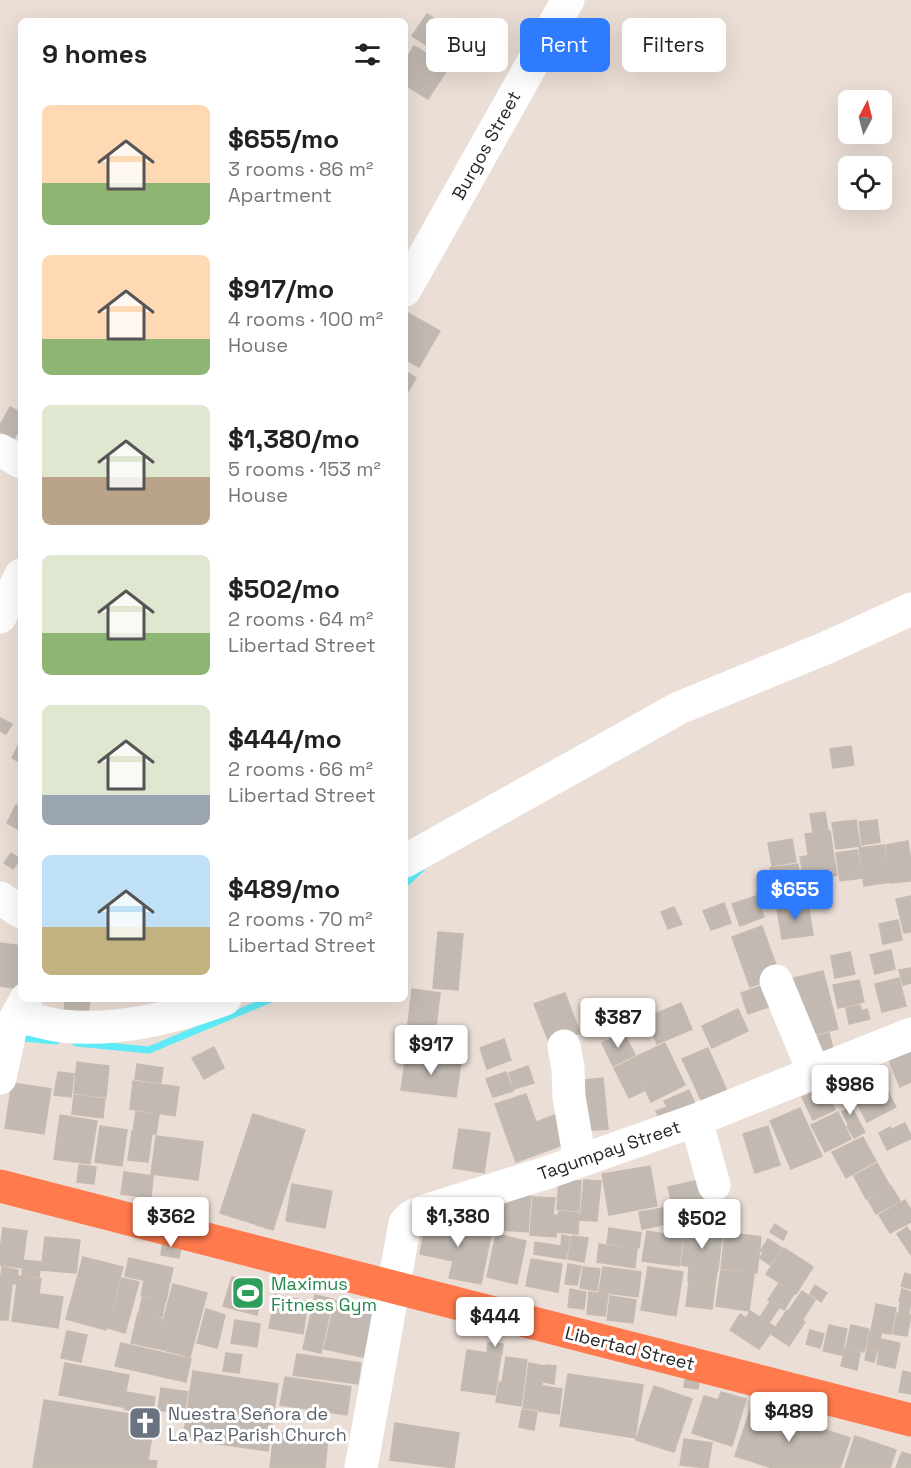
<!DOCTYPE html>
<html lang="en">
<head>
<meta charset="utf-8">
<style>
	:root { --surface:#fff; --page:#f2f2f2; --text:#222; --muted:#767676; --accent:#2f7bff }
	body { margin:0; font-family:"Space Grotesk",sans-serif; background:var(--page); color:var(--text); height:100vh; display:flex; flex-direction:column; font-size:22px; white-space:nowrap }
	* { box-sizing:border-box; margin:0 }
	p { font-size:20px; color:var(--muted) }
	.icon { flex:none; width:33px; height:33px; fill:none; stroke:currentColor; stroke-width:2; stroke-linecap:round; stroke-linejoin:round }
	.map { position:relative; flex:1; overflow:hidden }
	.sheet { position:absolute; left:18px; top:18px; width:390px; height:984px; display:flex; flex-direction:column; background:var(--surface); border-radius:9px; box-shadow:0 6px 24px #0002 }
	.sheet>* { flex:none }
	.hud { position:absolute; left:426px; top:18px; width:394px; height:54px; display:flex; gap:12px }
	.needle { width:39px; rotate:7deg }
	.controls { position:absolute; left:838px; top:90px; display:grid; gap:12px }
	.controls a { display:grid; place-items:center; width:54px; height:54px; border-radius:9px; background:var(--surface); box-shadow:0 6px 24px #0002; font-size:30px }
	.price { position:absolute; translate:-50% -51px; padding:0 14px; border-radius:6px; background:#fff; color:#222; font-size:20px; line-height:39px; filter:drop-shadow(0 2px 3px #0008) }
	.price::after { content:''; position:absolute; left:50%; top:36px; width:18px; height:14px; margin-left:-9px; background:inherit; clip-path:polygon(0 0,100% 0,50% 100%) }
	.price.selected { background:var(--accent); color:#fff }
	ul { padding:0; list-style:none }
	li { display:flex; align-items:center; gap:18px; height:150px; padding:0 24px }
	li span { display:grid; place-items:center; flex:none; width:168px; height:120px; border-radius:9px; color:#555 }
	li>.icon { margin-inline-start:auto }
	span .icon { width:72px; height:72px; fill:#fffc; stroke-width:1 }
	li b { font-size:26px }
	h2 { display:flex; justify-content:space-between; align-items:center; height:72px; padding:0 24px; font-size:26px }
	.chip { padding:0 21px; border-radius:9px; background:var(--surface); box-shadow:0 6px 24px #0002; font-size:21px; line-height:54px }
	.chip.selected { background:var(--accent); color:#fff }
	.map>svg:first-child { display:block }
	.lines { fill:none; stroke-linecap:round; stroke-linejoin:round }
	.stream { stroke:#5eeaf7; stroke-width:7 }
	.building { fill:#c2bab2; stroke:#c6bab0; stroke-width:1.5 }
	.minor { stroke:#fff; stroke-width:33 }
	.highway { stroke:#ff7a4d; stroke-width:33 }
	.labels { text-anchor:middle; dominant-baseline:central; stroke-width:6; stroke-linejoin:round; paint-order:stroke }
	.street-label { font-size:18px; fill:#262626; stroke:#fff }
	.leisure-label { font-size:18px; fill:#27864d; stroke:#fff; text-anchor:start }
	.worship-label { font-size:18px; fill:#5b616d; stroke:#fff; text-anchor:start }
</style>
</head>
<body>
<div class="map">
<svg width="911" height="1468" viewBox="0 0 911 1468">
	<rect width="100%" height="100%" fill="#ebded6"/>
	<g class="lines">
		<path class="stream" d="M 405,884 L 421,869
			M 23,1038 L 56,1041
			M 76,1043 L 149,1050 L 271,999"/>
	</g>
	<path class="building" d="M 427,14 L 464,38 L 450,60 L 412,36 Z
		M 414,46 L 449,67 L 428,99 L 405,85 L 405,61 Z
		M 406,312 L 440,331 L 419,367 L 405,359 Z
		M 405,371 L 416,378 L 408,392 L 405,390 Z
		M 10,407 L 21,413 L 21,426 L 11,444 L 0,438 L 0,425 Z
		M 0,718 L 12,724 L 6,734 L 0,731 Z
		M 21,740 L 21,763 L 12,758 Z
		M 851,746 L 854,765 L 833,768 L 830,749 Z
		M 16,805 L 21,807 L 21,831 L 7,823 Z
		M 825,812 L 828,830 L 813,832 L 810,814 Z
		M 856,820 L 860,846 L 836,849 L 832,823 Z
		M 877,820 L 880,842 L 862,845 L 859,822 Z
		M 830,831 L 833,851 L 808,854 L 805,834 Z
		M 792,839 L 796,862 L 772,866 L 768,843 Z
		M 908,841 L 911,862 L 911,881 L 891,883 L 886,845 Z
		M 884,845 L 890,882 L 864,886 L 859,848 Z
		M 857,850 L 862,878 L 840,881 L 836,853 Z
		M 833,851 L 837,875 L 804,880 L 800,857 Z
		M 11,853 L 20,859 L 13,869 L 4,863 Z
		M 798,864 L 801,893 L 774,897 L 770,868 Z
		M 756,896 L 764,917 L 740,926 L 732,904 Z
		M 911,896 L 911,932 L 904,933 L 896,899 Z
		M 724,903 L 731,923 L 711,930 L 703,911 Z
		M 808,903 L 813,935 L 782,939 L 777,908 Z
		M 674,907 L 682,924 L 668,929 L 661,912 Z
		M 898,920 L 902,940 L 883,944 L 879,924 Z
		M 762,926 L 780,976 L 750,987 L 732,937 Z
		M 438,932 L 463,934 L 458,990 L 433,988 Z
		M 0,943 L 21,946 L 21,977 L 19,989 L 0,986 Z
		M 891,950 L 895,969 L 875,974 L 870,955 Z
		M 850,952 L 855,974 L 835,978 L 831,956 Z
		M 911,968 L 911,983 L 903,985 L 899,970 Z
		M 823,971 L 838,1029 L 804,1037 L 790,979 Z
		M 899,978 L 906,1006 L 882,1012 L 875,984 Z
		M 859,980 L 864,1002 L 838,1008 L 833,985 Z
		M 767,984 L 774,1005 L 748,1014 L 741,993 Z
		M 412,989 L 440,993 L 433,1052 L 405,1049 Z
		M 565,993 L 580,1033 L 550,1045 L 534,1004 Z
		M 65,999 L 90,999 L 88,1017 L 64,1015 Z
		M 681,1003 L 692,1029 L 657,1044 L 646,1018 Z
		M 860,1005 L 862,1011 L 867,1009 L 870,1019 L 849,1024 L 846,1008 Z
		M 738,1009 L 748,1031 L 712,1048 L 702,1026 Z
		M 624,1033 L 635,1055 L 613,1066 L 602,1043 Z
		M 829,1033 L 834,1053 L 814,1058 L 809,1038 Z
		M 504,1039 L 511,1060 L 487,1069 L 480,1048 Z
		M 665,1043 L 685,1085 L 651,1102 L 631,1059 Z
		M 214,1047 L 224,1068 L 204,1079 L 192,1058 Z
		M 708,1048 L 728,1093 L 703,1104 L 682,1059 Z
		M 911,1050 L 911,1082 L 900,1087 L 889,1060 Z
		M 406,1056 L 461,1063 L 456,1097 L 401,1090 Z
		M 630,1060 L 644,1091 L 629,1098 L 614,1068 Z
		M 77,1062 L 90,1064 L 86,1095 L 74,1093 Z
		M 91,1064 L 109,1066 L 106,1097 L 87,1095 Z
		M 137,1064 L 163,1068 L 161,1083 L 135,1079 Z
		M 528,1066 L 534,1083 L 514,1089 L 509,1073 Z
		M 877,1071 L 896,1107 L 867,1122 L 848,1085 Z
		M 58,1072 L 74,1074 L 71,1097 L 54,1095 Z
		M 506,1072 L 513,1091 L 493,1097 L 486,1079 Z
		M 839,1077 L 845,1090 L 832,1096 L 826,1083 Z
		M 603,1078 L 608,1129 L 580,1131 L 575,1081 Z
		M 133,1081 L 179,1087 L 175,1116 L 130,1109 Z
		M 12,1083 L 51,1089 L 44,1134 L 5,1128 Z
		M 824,1087 L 835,1110 L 813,1120 L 802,1097 Z
		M 689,1090 L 696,1106 L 661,1122 L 656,1111 L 667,1107 L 664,1101 Z
		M 526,1094 L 536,1122 L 555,1115 L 565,1144 L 516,1162 L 495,1104 Z
		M 74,1095 L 105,1099 L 103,1118 L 72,1114 Z
		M 851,1107 L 858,1119 L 848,1124 L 842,1112 Z
		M 800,1108 L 822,1156 L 791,1169 L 770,1121 Z
		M 136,1112 L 159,1115 L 156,1134 L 133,1131 Z
		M 838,1112 L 851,1139 L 825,1152 L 811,1125 Z
		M 253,1114 L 305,1130 L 273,1230 L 220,1213 Z
		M 60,1115 L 97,1121 L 90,1164 L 54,1159 Z
		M 858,1120 L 865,1132 L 854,1138 L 847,1126 Z
		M 905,1123 L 911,1136 L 911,1139 L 899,1144 L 892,1129 Z
		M 100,1126 L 127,1130 L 122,1166 L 95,1162 Z
		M 768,1126 L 780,1165 L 755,1173 L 743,1134 Z
		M 890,1127 L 899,1144 L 887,1150 L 879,1133 Z
		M 459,1129 L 490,1133 L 484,1173 L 453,1168 Z
		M 132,1131 L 152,1134 L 148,1162 L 128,1160 Z
		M 156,1136 L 203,1142 L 198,1180 L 151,1174 Z
		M 863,1137 L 876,1161 L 846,1178 L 832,1152 Z
		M 877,1163 L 890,1186 L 866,1199 L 854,1176 Z
		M 79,1165 L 96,1167 L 94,1184 L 77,1182 Z
		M 650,1166 L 657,1206 L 609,1215 L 602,1174 Z
		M 124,1172 L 153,1176 L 151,1198 L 121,1194 Z
		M 708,1178 L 719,1223 L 678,1232 L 668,1187 Z
		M 559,1179 L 581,1181 L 579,1211 L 557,1209 Z
		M 584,1180 L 601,1181 L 597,1221 L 580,1220 Z
		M 292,1184 L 332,1191 L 325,1228 L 286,1221 Z
		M 891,1186 L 900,1201 L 876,1214 L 868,1200 Z
		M 506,1194 L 531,1196 L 528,1232 L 503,1230 Z
		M 533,1197 L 555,1198 L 553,1215 L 558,1215 L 556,1237 L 530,1235 Z
		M 905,1200 L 911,1210 L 911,1222 L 890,1233 L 879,1215 Z
		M 669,1207 L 672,1223 L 642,1229 L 639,1212 Z
		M 482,1208 L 503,1210 L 502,1227 L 480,1226 Z
		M 559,1211 L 579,1213 L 578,1234 L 558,1232 Z
		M 427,1217 L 492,1230 L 481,1284 L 449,1278 L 453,1261 L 420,1254 Z
		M 775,1224 L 787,1232 L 783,1240 L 770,1232 Z
		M 907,1227 L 911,1233 L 911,1255 L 897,1234 Z
		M 3,1228 L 27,1231 L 22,1268 L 0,1265 L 0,1250 Z
		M 609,1228 L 641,1233 L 639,1248 L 607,1243 Z
		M 686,1230 L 722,1235 L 718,1270 L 681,1265 Z
		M 647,1231 L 683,1237 L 679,1266 L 642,1261 Z
		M 725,1232 L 761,1237 L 757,1273 L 721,1268 Z
		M 496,1234 L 526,1241 L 517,1284 L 487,1277 Z
		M 562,1235 L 570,1237 L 566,1259 L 534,1254 L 535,1242 L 561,1246 Z
		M 572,1236 L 588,1238 L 584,1262 L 568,1259 Z
		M 45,1237 L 80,1240 L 76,1273 L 41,1270 Z
		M 163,1239 L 182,1242 L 179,1258 L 161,1255 Z
		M 768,1239 L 782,1248 L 770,1265 L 760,1258 L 763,1252 L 760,1251 Z
		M 599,1244 L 637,1249 L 635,1268 L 597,1262 Z
		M 784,1248 L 813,1267 L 796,1294 L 766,1274 Z
		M 83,1257 L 123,1267 L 106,1330 L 66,1319 Z
		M 129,1258 L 173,1268 L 169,1286 L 125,1276 Z
		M 531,1259 L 562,1264 L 558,1292 L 526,1286 Z
		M 23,1260 L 41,1262 L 39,1277 L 22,1275 Z
		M 568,1264 L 581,1266 L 577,1285 L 565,1284 Z
		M 2,1267 L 18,1270 L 16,1284 L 0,1282 Z
		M 583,1267 L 600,1269 L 597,1291 L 580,1288 Z
		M 603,1267 L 641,1272 L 638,1297 L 599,1292 Z
		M 648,1267 L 683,1272 L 676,1316 L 641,1310 Z
		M 689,1267 L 717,1271 L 715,1285 L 688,1281 Z
		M 721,1270 L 754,1274 L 749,1311 L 716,1306 Z
		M 905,1273 L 911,1275 L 911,1289 L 901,1286 Z
		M 18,1276 L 41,1279 L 39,1294 L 63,1297 L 58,1328 L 12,1321 Z
		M 232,1277 L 245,1280 L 237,1310 L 223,1306 Z
		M 122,1278 L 139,1282 L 125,1333 L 108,1328 Z
		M 245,1280 L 264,1285 L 257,1315 L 237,1310 Z
		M 144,1281 L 169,1286 L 166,1301 L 141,1296 Z
		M 689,1282 L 715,1285 L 712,1309 L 686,1306 Z
		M 0,1283 L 12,1284 L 8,1320 L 0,1320 Z
		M 779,1283 L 794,1294 L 784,1310 L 768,1300 Z
		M 173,1284 L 207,1293 L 190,1357 L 156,1348 Z
		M 815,1285 L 827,1293 L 821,1302 L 810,1294 Z
		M 570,1289 L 586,1292 L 584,1309 L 568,1307 Z
		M 902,1289 L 911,1292 L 911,1305 L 899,1301 Z
		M 802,1291 L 815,1300 L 803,1319 L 789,1310 Z
		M 589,1292 L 608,1295 L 605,1316 L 587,1314 Z
		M 275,1295 L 308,1301 L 303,1334 L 269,1328 Z
		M 315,1295 L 333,1299 L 321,1353 L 303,1349 Z
		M 610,1296 L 636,1300 L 633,1323 L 607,1320 Z
		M 142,1298 L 165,1302 L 162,1317 L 139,1313 Z
		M 335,1301 L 374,1309 L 363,1357 L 324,1349 Z
		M 770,1302 L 779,1308 L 769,1323 L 760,1317 Z
		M 900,1303 L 910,1305 L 909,1314 L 899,1312 Z
		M 876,1304 L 896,1308 L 891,1334 L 871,1331 Z
		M 206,1309 L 225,1315 L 217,1348 L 197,1343 Z
		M 787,1310 L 805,1322 L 789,1346 L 771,1334 Z
		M 750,1311 L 775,1327 L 759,1349 L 730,1330 L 740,1314 L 746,1318 Z
		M 138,1313 L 162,1319 L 155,1348 L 131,1343 Z
		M 897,1313 L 911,1315 L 907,1336 L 893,1334 Z
		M 235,1320 L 260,1324 L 257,1347 L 231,1343 Z
		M 829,1325 L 847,1329 L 842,1355 L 823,1351 Z
		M 851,1325 L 869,1329 L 864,1352 L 846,1348 Z
		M 810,1330 L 824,1334 L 820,1348 L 806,1344 Z
		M 67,1331 L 87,1335 L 81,1362 L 61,1358 Z
		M 870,1332 L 881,1334 L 878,1350 L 867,1348 Z
		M 881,1339 L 900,1343 L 895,1368 L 877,1364 Z
		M 121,1343 L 191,1359 L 186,1382 L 115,1366 Z
		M 488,1343 L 503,1344 L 502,1354 L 487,1352 Z
		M 845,1349 L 860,1353 L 857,1370 L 841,1366 Z
		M 867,1349 L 877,1351 L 874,1362 L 865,1360 Z
		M 467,1350 L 501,1355 L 495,1395 L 461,1390 Z
		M 226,1353 L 242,1355 L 239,1373 L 223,1371 Z
		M 297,1354 L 361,1363 L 358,1384 L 293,1375 Z
		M 506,1357 L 527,1360 L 524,1385 L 502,1382 Z
		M 65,1363 L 129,1375 L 123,1407 L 59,1395 Z
		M 529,1363 L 545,1366 L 538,1410 L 523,1408 Z
		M 546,1365 L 556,1366 L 554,1384 L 544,1382 Z
		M 193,1371 L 278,1384 L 268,1451 L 183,1439 Z
		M 903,1371 L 911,1373 L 911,1394 L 899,1392 Z
		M 568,1374 L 643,1385 L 635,1438 L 560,1426 Z
		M 686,1374 L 700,1377 L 698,1389 L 684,1387 Z
		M 285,1377 L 351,1387 L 347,1415 L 280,1405 Z
		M 499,1382 L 524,1385 L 521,1406 L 496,1402 Z
		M 543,1386 L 562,1389 L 559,1414 L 539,1411 Z
		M 654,1386 L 692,1399 L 674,1452 L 636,1440 Z
		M 161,1388 L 188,1392 L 184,1414 L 158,1410 Z
		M 127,1392 L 155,1397 L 152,1414 L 124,1409 Z
		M 721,1392 L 746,1399 L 732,1446 L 692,1433 L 704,1396 L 718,1400 Z
		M 44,1400 L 155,1418 L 148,1460 L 157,1461 L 156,1468 L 33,1468 Z
		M 752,1405 L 850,1438 L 840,1468 L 772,1468 L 735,1456 Z
		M 522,1410 L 537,1412 L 534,1430 L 519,1427 Z
		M 395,1423 L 459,1433 L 454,1468 L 390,1460 Z
		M 274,1432 L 328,1437 L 325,1468 L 270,1468 Z
		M 855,1436 L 896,1450 L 890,1468 L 845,1468 Z
		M 684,1439 L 712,1443 L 708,1468 L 680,1465 Z
		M 902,1452 L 911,1455 L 911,1468 L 896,1468 Z"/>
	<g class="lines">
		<path class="minor" d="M 405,290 L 568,0
			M 0,450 L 21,462
			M 0,617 L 21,575
			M 405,861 L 679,708 L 828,647 L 911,609
			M 0,898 L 21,912
			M 776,981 L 814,1073
			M 17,1016 C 32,1019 47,1024 62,1026 C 118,1032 174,1018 225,999
			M 564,1046 L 568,1068 L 569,1097 L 580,1161
			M 0,1078 L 11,1027 L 26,999
			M 696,1120 L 714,1185
			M 361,1468 L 405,1223 L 411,1217 L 418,1213 L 549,1172 L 696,1120 L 911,1034"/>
		<path class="highway" d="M 0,1186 L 911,1420"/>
	</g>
	<defs>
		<g id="stadium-square" transform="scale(1.725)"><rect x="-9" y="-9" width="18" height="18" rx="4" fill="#2e9e5b" stroke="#fff"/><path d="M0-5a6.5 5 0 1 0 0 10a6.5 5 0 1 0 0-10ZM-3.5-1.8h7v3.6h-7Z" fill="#fff"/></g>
		<g id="church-square" transform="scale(1.725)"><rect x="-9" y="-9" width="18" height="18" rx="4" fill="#6b7280" stroke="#fff"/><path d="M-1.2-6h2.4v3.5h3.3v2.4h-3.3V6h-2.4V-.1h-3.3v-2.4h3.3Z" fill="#fff"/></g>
	</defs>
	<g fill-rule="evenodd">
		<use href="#stadium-square" x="248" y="1293"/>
		<use href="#church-square" x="145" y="1423"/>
	</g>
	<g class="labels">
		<g class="street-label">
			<text transform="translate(486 145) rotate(-61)">Burgos Street</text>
			<text transform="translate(609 1150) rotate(-19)">Tagumpay Street</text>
			<text transform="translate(630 1348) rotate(14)">Libertad Street</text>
		</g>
		<g class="leisure-label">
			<text x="271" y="1283">Maximus<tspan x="271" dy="21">Fitness Gym</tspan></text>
		</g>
		<g class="worship-label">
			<text x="168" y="1413">Nuestra Señora de<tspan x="168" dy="21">La Paz Parish Church</tspan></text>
		</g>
	</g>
</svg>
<div class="controls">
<a><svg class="needle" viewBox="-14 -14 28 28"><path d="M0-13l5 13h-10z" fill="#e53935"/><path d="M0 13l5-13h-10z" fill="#767676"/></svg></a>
<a><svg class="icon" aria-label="locate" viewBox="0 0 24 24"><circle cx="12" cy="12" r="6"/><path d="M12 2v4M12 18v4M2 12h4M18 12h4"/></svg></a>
</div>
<b class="price selected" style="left:795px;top:921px">$655</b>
<b class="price" style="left:618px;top:1049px">$387</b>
<b class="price" style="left:431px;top:1076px">$917</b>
<b class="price" style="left:850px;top:1116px">$986</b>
<b class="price" style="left:171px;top:1248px">$362</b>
<b class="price" style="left:458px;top:1248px">$1,380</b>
<b class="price" style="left:702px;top:1250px">$502</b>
<b class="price" style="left:495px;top:1348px">$444</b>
<b class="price" style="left:789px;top:1443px">$489</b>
<div class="hud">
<a class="chip">Buy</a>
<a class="chip selected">Rent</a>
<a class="chip">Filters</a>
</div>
<section class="sheet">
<h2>9 homes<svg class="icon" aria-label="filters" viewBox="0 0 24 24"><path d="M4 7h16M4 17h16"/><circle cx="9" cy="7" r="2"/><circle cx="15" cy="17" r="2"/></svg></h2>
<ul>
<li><span style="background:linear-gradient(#ffd9b3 65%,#8fb573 0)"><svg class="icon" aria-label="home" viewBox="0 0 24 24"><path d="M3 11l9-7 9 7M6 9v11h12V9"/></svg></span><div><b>$655/mo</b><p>3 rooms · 86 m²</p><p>Apartment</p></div></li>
<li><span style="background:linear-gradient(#ffd9b3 70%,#8fb573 0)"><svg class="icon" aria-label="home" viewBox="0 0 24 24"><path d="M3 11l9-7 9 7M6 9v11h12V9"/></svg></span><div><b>$917/mo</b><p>4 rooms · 100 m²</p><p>House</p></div></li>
<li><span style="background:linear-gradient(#dfe7d0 60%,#b9a48a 0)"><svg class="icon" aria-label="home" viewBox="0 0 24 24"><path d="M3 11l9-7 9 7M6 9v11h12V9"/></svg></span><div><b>$1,380/mo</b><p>5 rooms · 153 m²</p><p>House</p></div></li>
<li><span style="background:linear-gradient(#dfe7d0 65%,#8fb573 0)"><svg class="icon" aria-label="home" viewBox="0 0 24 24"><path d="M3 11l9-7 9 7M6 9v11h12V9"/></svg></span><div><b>$502/mo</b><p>2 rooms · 64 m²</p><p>Libertad Street</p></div></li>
<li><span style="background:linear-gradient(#dfe7d0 75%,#9aa5b1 0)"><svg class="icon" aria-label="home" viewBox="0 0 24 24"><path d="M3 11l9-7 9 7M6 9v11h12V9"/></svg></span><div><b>$444/mo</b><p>2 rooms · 66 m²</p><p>Libertad Street</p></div></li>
<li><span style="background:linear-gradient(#bfe0f5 60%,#c2b280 0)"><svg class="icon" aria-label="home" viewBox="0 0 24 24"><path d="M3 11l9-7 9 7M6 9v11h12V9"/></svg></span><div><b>$489/mo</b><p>2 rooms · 70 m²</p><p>Libertad Street</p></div></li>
</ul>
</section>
</div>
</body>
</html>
